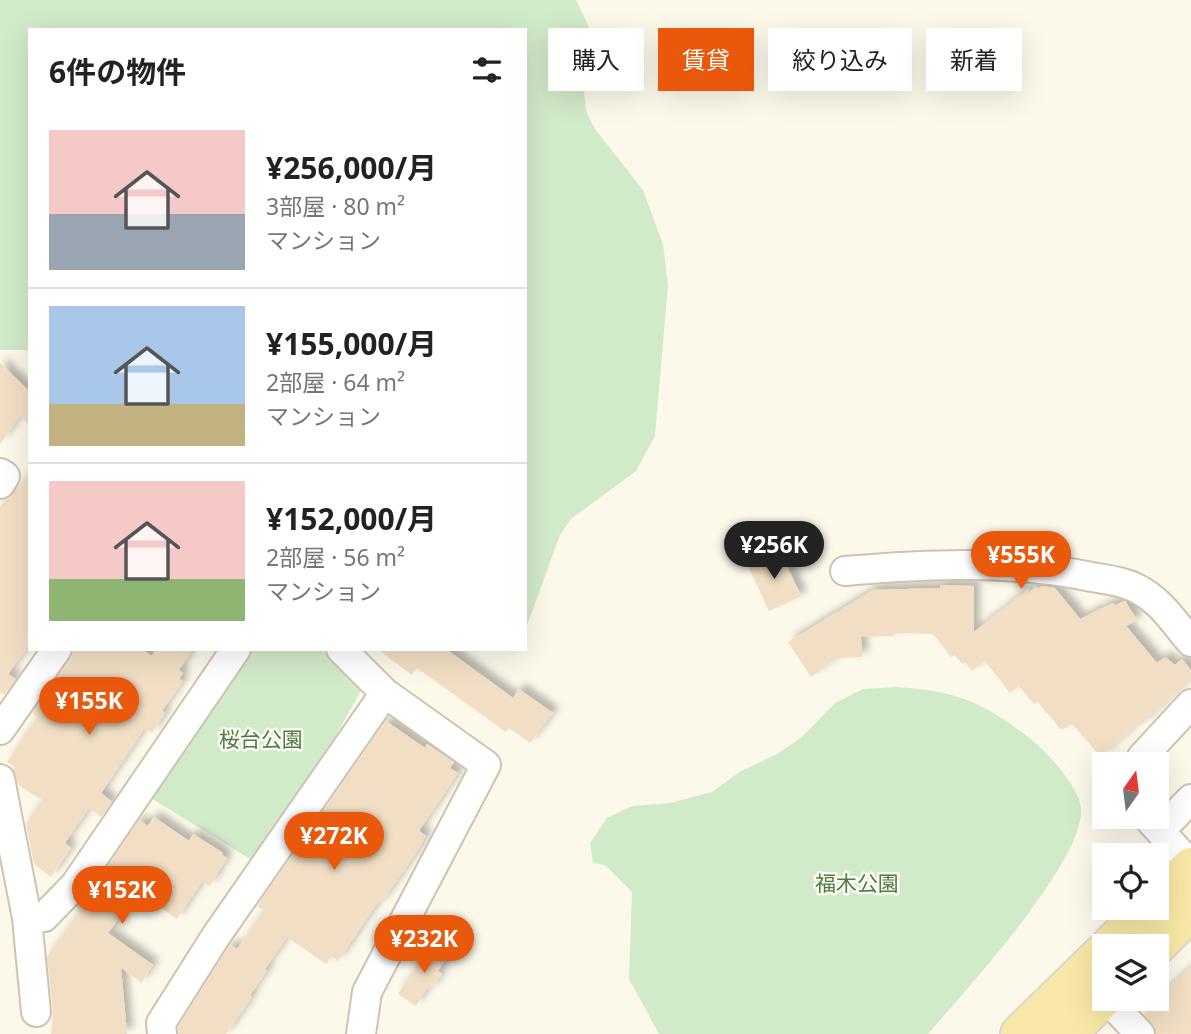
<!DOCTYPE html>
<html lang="ja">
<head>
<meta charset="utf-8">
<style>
	:root { --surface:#fff; --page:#f2f2f2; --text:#222; --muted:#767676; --line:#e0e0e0; --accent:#ea580c }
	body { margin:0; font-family:"Noto Sans","Noto Sans JP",sans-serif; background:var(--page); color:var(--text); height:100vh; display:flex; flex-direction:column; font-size:26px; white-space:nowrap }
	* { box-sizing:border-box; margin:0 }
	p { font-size:23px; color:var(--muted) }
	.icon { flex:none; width:38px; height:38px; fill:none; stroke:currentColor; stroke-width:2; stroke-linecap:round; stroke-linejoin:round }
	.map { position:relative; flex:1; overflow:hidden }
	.panel { position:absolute; left:28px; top:28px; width:499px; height:623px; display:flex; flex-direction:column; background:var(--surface); border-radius:0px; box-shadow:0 7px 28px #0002 }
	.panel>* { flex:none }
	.guide { position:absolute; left:548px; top:28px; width:537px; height:63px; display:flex; gap:14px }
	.needle { width:46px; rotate:14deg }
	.buttons { position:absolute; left:1092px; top:752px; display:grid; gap:14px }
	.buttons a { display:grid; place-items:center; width:77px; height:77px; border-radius:0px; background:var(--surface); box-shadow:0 7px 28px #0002; font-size:35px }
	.price { position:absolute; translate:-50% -60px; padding:0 16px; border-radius:24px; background:var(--accent); color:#fff; font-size:23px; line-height:46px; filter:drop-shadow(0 2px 4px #0008) }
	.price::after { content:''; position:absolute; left:50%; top:42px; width:21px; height:16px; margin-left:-10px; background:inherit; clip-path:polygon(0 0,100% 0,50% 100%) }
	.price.selected { background:#222; color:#fff }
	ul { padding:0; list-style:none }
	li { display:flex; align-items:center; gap:21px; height:175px; padding:0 21px }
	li+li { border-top:2px solid var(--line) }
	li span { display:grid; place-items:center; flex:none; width:196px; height:140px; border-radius:0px; color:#555 }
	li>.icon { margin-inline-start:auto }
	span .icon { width:84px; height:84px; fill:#fffc; stroke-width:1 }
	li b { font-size:30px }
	h2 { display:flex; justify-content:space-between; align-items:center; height:84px; padding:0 21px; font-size:30px }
	.chip { padding:0 24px; border-radius:0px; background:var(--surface); box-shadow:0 7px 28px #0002; font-size:24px; line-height:63px }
	.chip.selected { background:var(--accent); color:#fff }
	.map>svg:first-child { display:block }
	.green { fill:#d1eac9 }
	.building { fill:#f1dec4; filter:url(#shadow) }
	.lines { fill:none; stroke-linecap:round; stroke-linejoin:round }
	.street-casing { stroke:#cfc3b0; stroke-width:32 }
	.primary-casing { stroke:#dcd7d1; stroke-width:42 }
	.street { stroke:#fff; stroke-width:28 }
	.primary { stroke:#f8e8a7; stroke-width:38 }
	.labels { text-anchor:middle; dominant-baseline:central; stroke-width:5; stroke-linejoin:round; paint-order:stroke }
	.park-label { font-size:21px; fill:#4c7d46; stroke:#fffcf2 }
</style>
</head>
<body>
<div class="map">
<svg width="1191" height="1034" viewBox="0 0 1191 1034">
	<defs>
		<filter id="shadow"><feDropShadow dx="6" dy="-6" stdDeviation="3.5" flood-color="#0004"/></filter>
	</defs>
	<rect width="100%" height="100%" fill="#fcf9eb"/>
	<path class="green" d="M 0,0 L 576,0 L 593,35 L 584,91 L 586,111 L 595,129 L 643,190 L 663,244 L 668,285 L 655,436 L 636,471 L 571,519 L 560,535 L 525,631 L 525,30 L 30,30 L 30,350 L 0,350 Z
		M 249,649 L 321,649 L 338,664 L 361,690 L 338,732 L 255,856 L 250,859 L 151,798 Z
		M 896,687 C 958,691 983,702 1032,740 C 1048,753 1079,787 1081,808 C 1085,861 964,992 928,1034 L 659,1034 L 629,979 L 632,892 L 605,865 L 593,863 L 590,843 L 607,818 L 632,806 L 670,803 L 712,792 L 741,771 L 777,754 L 802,737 L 835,703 L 863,689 Z"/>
	<path class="building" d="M 0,363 L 30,392 L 30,426 L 20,416 L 0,444 Z
		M 30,471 L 30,644 L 8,674 L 16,679 L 4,695 L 0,692 L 0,506 L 4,500 L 15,494 Z
		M 780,551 L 801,596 L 769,611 L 748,566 Z
		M 940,585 L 974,586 L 974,632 L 1028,589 L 1029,592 L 1036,587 L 1038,589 L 1042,586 L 1055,588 L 1080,619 L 1113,603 L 1115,605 L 1125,601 L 1137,620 L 1126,626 L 1157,663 L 1165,657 L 1175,665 L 1182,659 L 1191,670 L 1191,679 L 1141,725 L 1139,723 L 1101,757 L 1072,724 L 1061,730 L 1038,702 L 1034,704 L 1019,686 L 1010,693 L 985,661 L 972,671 L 965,662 L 962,664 L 955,655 L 951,657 L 933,634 L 895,633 L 895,636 L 861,637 L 862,657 L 837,658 L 811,677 L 788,642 L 873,590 L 940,588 Z
		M 74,649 L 141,649 L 152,656 L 156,649 L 193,649 L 179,670 L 183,673 L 179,679 L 183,681 L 162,711 L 165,713 L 152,733 L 145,728 L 101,793 L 112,802 L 101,817 L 89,808 L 65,843 L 71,848 L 51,877 L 34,864 L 26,824 L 42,800 L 18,785 L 13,770 L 15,767 L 7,762 L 37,717 L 32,713 L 71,659 Z
		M 377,649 L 446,649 L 513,698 L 519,689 L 553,713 L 530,743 L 509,728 L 506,732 L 417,668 L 412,675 Z
		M 386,721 L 425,748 L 427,744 L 454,762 L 450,768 L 458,773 L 419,831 L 426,836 L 416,853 L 382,902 L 379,901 L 374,908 L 338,961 L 331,956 L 326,964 L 287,937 L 265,969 L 267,971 L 250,995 L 252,997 L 226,1034 L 178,1034 L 178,1027 L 230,945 L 237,949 L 264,910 L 257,906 Z
		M 154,817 L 189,841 L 193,834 L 223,853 L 222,855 L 227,858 L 210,886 L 202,882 L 177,919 L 138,892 L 108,933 L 153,965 L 141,983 L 121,967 L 127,1034 L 51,1034 L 53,1010 L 47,957 L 80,910 L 76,907 L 89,895 L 139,820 L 148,826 Z
		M 431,943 L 449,954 L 438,971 L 442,974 L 431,990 L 427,988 L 416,1006 L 398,994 Z
		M 1191,967 L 1191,1034 L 1156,1034 L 1152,1023 L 1144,1014 L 1149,1009 L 1147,1007 Z"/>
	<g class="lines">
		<g class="street-casing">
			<path id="street" d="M 0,473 L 5,476 L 0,484
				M 845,571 C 928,564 1010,560 1092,577 C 1109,580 1128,582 1143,592 C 1163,604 1176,625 1191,642
				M 341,649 L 385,693 L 486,765 L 367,992 L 361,1034
				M 0,730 L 57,649
				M 1143,765 L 1142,757 L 1191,704
				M 0,779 L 27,918 L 44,917 L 75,885 L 236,649
				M 1147,817 L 1191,865
				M 1160,831 L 1191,799
				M 27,918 L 36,1012
				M 1107,999 L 1140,1034
				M 162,1034 L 161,1023 L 216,936 L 385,693"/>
		</g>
		<g class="primary-casing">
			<path id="primary" d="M 1157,901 L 1191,867
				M 1109,947 L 1149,908
				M 1155,947 L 1191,911
				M 1020,1034 L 1104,952
				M 1067,1034 L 1104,997"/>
		</g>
		<use href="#street" class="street"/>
		<use href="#primary" class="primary"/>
	</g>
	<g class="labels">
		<g class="park-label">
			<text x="261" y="739">桜台公園</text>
			<text x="857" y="883">福木公園</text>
		</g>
	</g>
</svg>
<div class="buttons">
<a><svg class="needle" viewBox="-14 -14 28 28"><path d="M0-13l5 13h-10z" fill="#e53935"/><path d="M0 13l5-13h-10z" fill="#767676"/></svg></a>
<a><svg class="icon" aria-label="locate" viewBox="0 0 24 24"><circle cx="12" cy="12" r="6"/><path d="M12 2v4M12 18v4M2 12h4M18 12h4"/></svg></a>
<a><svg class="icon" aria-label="layers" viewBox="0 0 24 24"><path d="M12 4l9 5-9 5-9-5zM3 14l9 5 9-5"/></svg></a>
</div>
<b class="price selected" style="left:774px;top:581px">¥256K</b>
<b class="price" style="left:1021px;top:591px">¥555K</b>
<b class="price" style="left:89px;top:737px">¥155K</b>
<b class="price" style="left:334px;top:872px">¥272K</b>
<b class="price" style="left:122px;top:926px">¥152K</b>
<b class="price" style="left:424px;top:975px">¥232K</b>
<div class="guide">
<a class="chip">購入</a>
<a class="chip selected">賃貸</a>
<a class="chip">絞り込み</a>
<a class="chip">新着</a>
</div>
<section class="panel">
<h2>6件の物件<svg class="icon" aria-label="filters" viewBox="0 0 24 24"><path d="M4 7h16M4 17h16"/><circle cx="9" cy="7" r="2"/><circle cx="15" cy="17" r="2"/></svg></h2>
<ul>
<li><span style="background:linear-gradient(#f6c9c9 60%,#9aa5b1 0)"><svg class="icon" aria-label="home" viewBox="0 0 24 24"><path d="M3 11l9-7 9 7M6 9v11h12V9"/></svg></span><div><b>¥256,000/月</b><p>3部屋 · 80 m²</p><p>マンション</p></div></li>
<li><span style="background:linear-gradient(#a9c7e8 70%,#c2b280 0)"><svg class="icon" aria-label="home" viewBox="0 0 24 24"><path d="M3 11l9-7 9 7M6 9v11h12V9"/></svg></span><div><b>¥155,000/月</b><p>2部屋 · 64 m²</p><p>マンション</p></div></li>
<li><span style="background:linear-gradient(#f6c9c9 70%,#8fb573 0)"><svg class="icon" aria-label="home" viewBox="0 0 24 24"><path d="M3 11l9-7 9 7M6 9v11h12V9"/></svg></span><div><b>¥152,000/月</b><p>2部屋 · 56 m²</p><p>マンション</p></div></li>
</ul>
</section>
</div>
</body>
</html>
